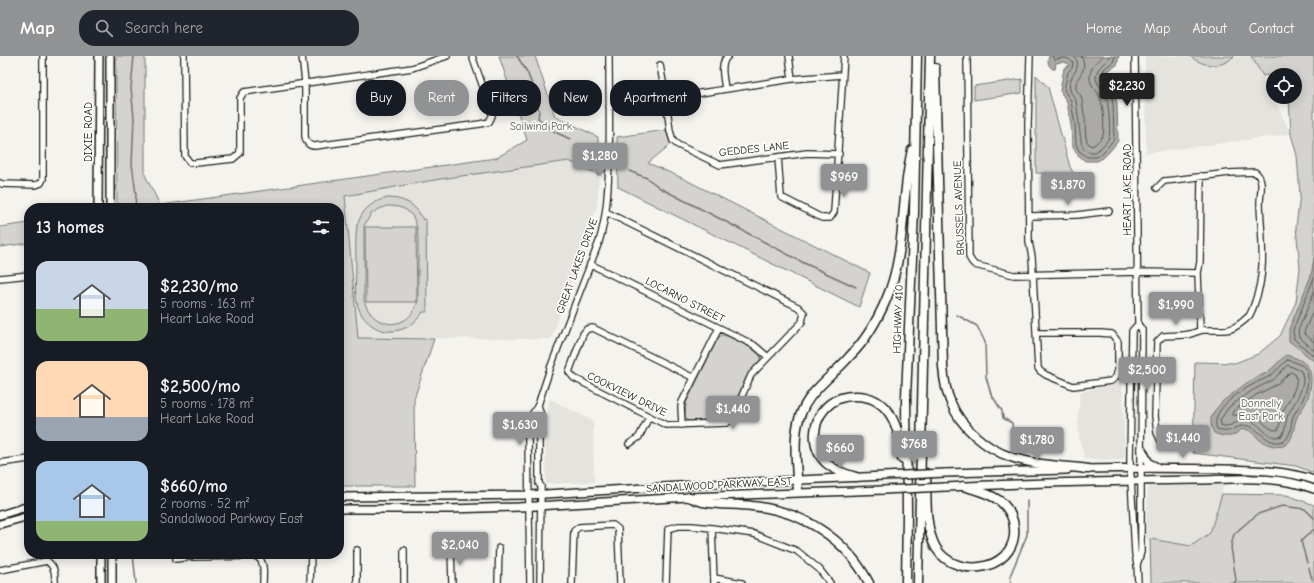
<!DOCTYPE html>
<html lang="en">
<head>
<meta charset="utf-8">
<style>
	:root { --surface:#171b24; --page:#20242c; --text:#f1f3f6; --muted:#9ea1a6; --accent:#919294 }
	body { margin:0; font-family:"Comic Neue",sans-serif; background:var(--page); color:var(--text); height:100vh; display:flex; flex-direction:column; font-size:15px; white-space:nowrap }
	* { box-sizing:border-box; margin:0 }
	p { font-size:13px; color:var(--muted) }
	.icon { flex:none; width:22px; height:22px; fill:none; stroke:currentColor; stroke-width:2; stroke-linecap:round; stroke-linejoin:round }
	.map { position:relative; flex:1; overflow:hidden }
	.panel { position:absolute; left:24px; top:147px; width:320px; height:356px; display:flex; flex-direction:column; background:var(--surface); border-radius:16px; box-shadow:0 2px 10px #0003 }
	.panel>* { flex:none }
	.hud { position:absolute; left:356px; top:24px; width:380px; height:36px; display:flex; gap:8px }
	.tools { position:absolute; left:1266px; top:12px; display:grid; gap:8px }
	.tools a { display:grid; place-items:center; width:36px; height:36px; border-radius:50%; background:var(--surface); box-shadow:0 2px 10px #0003; font-size:20px }
	.price { position:absolute; translate:-50% -34px; padding:0 9px; border-radius:4px; background:var(--accent); color:#fff; font-size:13px; line-height:26px; filter:drop-shadow(0 1px 2px #0008) }
	.price::after { content:''; position:absolute; left:50%; top:24px; width:12px; height:9px; margin-left:-6px; background:inherit; clip-path:polygon(0 0,100% 0,50% 100%) }
	.price.current { background:#222; color:#fff }
	ul { padding:0; list-style:none }
	li { display:flex; align-items:center; gap:12px; height:100px; padding:0 12px }
	li span { display:grid; place-items:center; flex:none; width:112px; height:80px; border-radius:12px; color:#555 }
	li>.icon { margin-inline-start:auto }
	span .icon { width:48px; height:48px; fill:#fffc; stroke-width:1 }
	li b { font-size:17px }
	h2 { display:flex; justify-content:space-between; align-items:center; height:48px; padding:0 12px; font-size:17px }
	.tag { padding:0 14px; border-radius:16px; background:var(--surface); box-shadow:0 2px 10px #0003; font-size:14px; line-height:36px }
	.tag.current { background:var(--accent); color:#fff }
	header { display:flex; align-items:center; gap:24px; box-sizing:border-box; height:56px; padding:0 20px; background:var(--accent); color:#fff }
	header strong { font-size:19px }
	nav { display:flex; gap:22px; margin-inline-start:auto; font-size:14px }
	.search { width:280px; height:36px; background:var(--page); display:flex; align-items:center; gap:10px; box-sizing:border-box; padding:0 14px; border-radius:16px; color:var(--muted); font-size:15px }
	.map>svg:first-child { display:block }
	.built { fill:#e4e3de }
	.green { fill:#d4d3cf; stroke:#787876; fill-rule:evenodd }
	.water { fill:#abaaa6; stroke:#72716f }
	.lines { fill:none; stroke-linecap:round; stroke-linejoin:round }
	.shore { stroke:#555553; stroke-width:1 }
	.stream { stroke:#72716f; stroke-width:1.5 }
	.minor-casing { stroke:#1c1c1c; stroke-width:8 }
	.major-casing { stroke:#1c1c1c; stroke-width:10 }
	.highway-casing { stroke:#1c1c1c; stroke-width:11 }
	.minor { stroke:#fdfcf7; stroke-width:5.5 }
	.major { stroke:#fdfcf7; stroke-width:7 }
	.highway { stroke:#fdfcf7; stroke-width:8 }
	.major-bridge-casing { stroke:#1c1c1c; stroke-width:10; stroke-linecap:butt }
	.major-bridge { stroke:#fdfcf7; stroke-width:7 }
	.labels { text-anchor:middle; dominant-baseline:central; stroke-width:3.5; stroke-linejoin:round; paint-order:stroke }
	.park-label { font-size:11px; fill:#5c5c5b; stroke:#fdfcf7 }
	.street-label { font-size:11px; fill:#1c1c1c; stroke:#fdfcf7 }
</style>
</head>
<body>
<header>
<strong>Map</strong>
<div class="search"><svg class="icon" aria-label="search" viewBox="0 0 24 24"><circle cx="10" cy="10" r="6"/><path d="M15 15l6 6"/></svg>Search here</div>
<nav><a>Home</a><a>Map</a><a>About</a><a>Contact</a></nav>
</header>
<div class="map">
<svg width="1314" height="527" viewBox="0 0 1314 527">
	<rect width="100%" height="100%" fill="#f4f3ee"/>
	<filter id="ink" filterUnits="userSpaceOnUse"><feTurbulence type="fractalNoise" baseFrequency=".025" numOctaves="2"/><feDisplacementMap in="SourceGraphic" scale="8" xChannelSelector="R" yChannelSelector="G"/><feConvolveMatrix kernelMatrix="1 2 1 2 8 2 1 2 1" color-interpolation-filters="sRGB"/></filter>
	<g filter="url(#ink)">
		<path class="built" d="M 1145,0 L 1251,0 L 1263,20 L 1291,78 L 1146,97 Z
			M 570,105 L 599,119 L 597,150 L 551,283 L 358,282 L 345,140 L 440,123 Z
			M 1122,326 L 1125,400 L 1121,404 L 1085,403 L 1079,381 L 1078,362 L 1080,336 Z
			M 550,343 L 593,365 L 594,426 L 546,428 L 545,369 Z
			M 1223,429 L 1222,438 L 1210,477 L 1191,490 L 1150,483 L 1145,483 L 1148,431 Z"/>
		<path class="green" d="M 116,0 L 145,0 L 145,119 L 160,149 L 496,102 L 527,84 L 499,0 L 535,0 L 555,60 L 598,81 L 599,119 L 569,105 L 440,123 L 345,140 L 358,282 L 434,283 L 414,343 L 415,430 L 339,430 L 339,152 L 117,152 Z
			M 1190,0 L 1234,0 C 1222,13 1203,11 1190,0 Z
			M 1251,0 L 1314,0 L 1314,417 L 1296,410 L 1193,397 L 1195,306 L 1235,307 L 1258,298 L 1280,280 L 1296,246 L 1300,212 L 1296,171 L 1300,139 L 1297,100 L 1291,78 L 1289,41 L 1295,41 L 1295,19 L 1288,19 L 1288,16 L 1263,20 Z
			M 1036,19 L 1048,31 L 1070,111 L 1074,118 L 1036,117 Z
			M 1022,23 L 1022,37 L 974,44 L 974,30 Z
			M 666,74 L 671,88 L 648,107 L 680,121 L 870,217 L 859,251 L 618,131 L 617,81 Z
			M 388,142 C 404,142 417,149 423,164 L 426,163 L 427,256 L 423,256 C 416,267 406,274 393,275 C 386,276 379,274 373,270 C 351,256 356,231 356,209 C 356,196 355,182 357,169 C 362,154 372,145 388,142 ZM 387,150 C 422,149 418,179 418,203 C 418,217 418,231 418,244 C 411,276 372,275 364,244 L 364,170 L 371,158 L 379,153 Z
			M 29,167 L 29,187 L 0,191 L 0,171 Z
			M 365,171 L 416,171 L 417,246 L 366,246 Z
			M 722,279 L 727,280 L 751,292 L 760,299 L 761,303 L 747,320 L 729,362 L 725,364 L 689,365 L 685,361 L 686,347 L 718,282 Z
			M 1222,438 L 1287,439 L 1314,449 L 1314,527 L 1151,527 L 1150,483 L 1191,490 L 1210,477 Z"/>
		<path class="water" d="M 1049,0 L 1119,0 L 1117,9 L 1107,15 L 1105,22 L 1115,34 L 1115,40 L 1117,47 L 1118,85 L 1110,95 L 1103,102 L 1097,105 L 1085,105 L 1076,97 L 1072,89 L 1071,69 L 1067,46 L 1060,35 L 1064,12 L 1069,10 L 1069,8 L 1067,7 L 1061,6 L 1056,7 L 1055,13 L 1053,13 C 1048,10 1047,6 1049,0 Z
			M 1314,202 L 1314,305 L 1289,285 L 1289,273 L 1311,220 Z
			M 1286,299 C 1306,304 1314,312 1310,333 C 1309,338 1308,344 1305,348 C 1303,353 1298,357 1296,364 C 1293,372 1294,386 1283,390 C 1276,392 1265,388 1260,384 C 1256,381 1252,375 1248,374 C 1240,371 1238,378 1231,380 C 1225,381 1219,379 1214,377 L 1211,369 L 1211,362 L 1215,354 L 1223,345 L 1248,326 L 1268,316 Z"/>
		<g class="lines">
			<path class="shore" d="M 1052,0 L 1054,4 C 1061,2 1068,0 1073,7 L 1072,12 L 1068,16 L 1064,34 L 1071,45 L 1075,69 L 1076,88 L 1079,95 L 1087,101 L 1095,101 L 1100,99 L 1107,92 L 1114,83 L 1113,48 L 1111,36 L 1101,22 L 1104,13 L 1113,6 L 1115,0
				M 1074,0 C 1085,13 1066,20 1070,34 C 1071,38 1075,41 1076,45 C 1078,54 1080,87 1083,91 C 1086,95 1089,96 1094,96 C 1099,94 1107,87 1109,81 C 1111,74 1108,45 1106,38 C 1104,32 1097,29 1096,23 C 1095,9 1108,8 1109,0
				M 1081,0 C 1090,17 1074,20 1076,32 C 1076,35 1080,38 1081,40 C 1083,47 1083,55 1085,62 C 1086,71 1083,87 1092,90 C 1096,88 1101,83 1103,79 C 1105,72 1103,45 1099,39 C 1097,35 1094,33 1092,29 C 1086,18 1094,6 1103,0
				M 1314,222 L 1293,274 L 1294,283 L 1314,300
				M 1314,236 L 1298,275 L 1299,281 L 1314,294
				M 1314,253 L 1304,276 L 1305,278 L 1314,286
				M 1287,304 C 1292,304 1296,307 1301,309 C 1313,315 1307,335 1302,345 C 1299,351 1295,355 1293,361 C 1290,368 1292,382 1283,385 C 1268,391 1258,371 1248,370 C 1234,368 1231,380 1217,373 C 1209,356 1238,336 1252,329 C 1258,325 1266,323 1271,319 C 1277,314 1282,309 1287,304 Z
				M 1288,309 L 1301,315 C 1308,330 1294,346 1288,359 C 1285,366 1286,373 1282,380 C 1268,385 1262,369 1251,365 C 1236,361 1231,374 1221,369 L 1220,364 L 1229,351 L 1253,334 L 1273,324 Z
				M 1291,316 L 1296,319 C 1299,334 1286,345 1282,358 C 1280,364 1280,369 1278,374 C 1267,375 1263,363 1254,360 C 1247,357 1239,360 1232,359 L 1233,355 L 1256,339 L 1276,329 Z"/>
			<path class="stream" d="M 134,0 L 131,32 L 134,62 L 132,108 L 136,139 L 135,152
				M 517,0 L 527,16 L 531,26 L 539,55 L 538,62 L 555,76 L 570,83
				M 629,115 L 647,122 L 660,132 L 736,171 L 804,207 L 856,231
				M 957,259 L 977,270 L 985,286 L 986,321 L 991,338 L 1002,355 L 1003,362 L 1012,367 L 1013,381
				M 133,498 L 136,527
				M 1307,507 L 1301,485 L 1314,473
				M 1309,512 L 1312,523
				M 1011,527 L 1010,520 L 1027,479 L 1027,445
				M 1234,527 L 1236,524 L 1231,491 L 1234,478 L 1250,464 L 1258,458 L 1282,450 L 1305,453 L 1314,462"/>
			<g class="minor-casing">
				<path id="minor" d="M 184,0 L 185,100 L 190,107 L 196,107 L 233,103 L 240,97 L 240,42 L 244,36 L 412,12 L 447,0
					M 302,0 L 305,26 L 305,80 C 306,86 308,90 315,90 L 480,68 L 489,66 L 492,60 L 492,56 L 472,0
					M 789,0 L 792,23
					M 967,0 L 969,201 L 972,206 L 975,209 L 1014,219 L 1138,216 L 1198,217
					M 1030,0 L 1028,68 L 1029,186 L 1032,201 L 1038,312 L 1040,315 L 1046,319 L 1073,330 L 1111,325 L 1116,321 L 1118,313 L 1118,286 L 1112,278 L 1100,277 L 1036,277
					M 1135,0 L 1138,268 L 1142,274 L 1141,412 L 1141,496 L 1137,509
					M 660,9 L 666,43 L 670,75 L 673,85 L 678,89 L 720,109 L 807,97 L 839,98
					M 725,33 C 724,23 719,7 728,0
					M 609,51 L 792,23 L 842,19
					M 778,101 L 781,141 L 822,162 L 830,162 L 834,156 L 844,0
					M 0,127 L 2,128 L 36,129 L 41,127 L 43,123 L 43,0
					M 1157,132 L 1164,125 L 1174,124 L 1229,117 L 1255,116 C 1265,123 1260,137 1260,147 C 1261,181 1267,213 1255,246 C 1253,251 1252,256 1249,260 C 1229,279 1226,273 1202,274 C 1198,275 1194,277 1190,278 C 1182,280 1172,279 1163,280 L 1157,286 L 1155,360 L 1157,377 L 1162,387
					M 606,156 L 798,251 L 804,257 L 802,266 L 751,319 L 732,363 L 727,367 L 666,369 L 574,322 L 569,316 L 583,278 L 587,273 L 593,272 L 694,322
					M 1029,160 L 1077,159 L 1109,155
					M 590,208 L 754,289 L 768,301
					M 0,222 L 29,219
					M 1200,274 L 1198,217 L 1200,206 L 1201,120
					M 538,349 L 541,360 L 539,380 L 539,428 L 541,430 L 540,527
					M 682,369 L 681,351 L 682,346 L 719,272
					M 629,388 L 639,381 L 649,361
					M 0,407 L 29,403
					M 712,472 L 714,527
					M 451,493 L 452,527
					M 357,494 L 357,527
					M 404,494 L 404,527
					M 176,503 L 190,501 L 255,500 C 266,504 263,517 263,527
					M 0,514 L 47,505 C 55,511 55,517 55,527
					M 714,522 L 742,527
					M 310,527 L 311,498
					M 498,527 L 499,492
					M 530,527 L 528,382 L 530,362 L 538,349 L 551,310 L 599,186 C 607,160 608,134 609,107 C 610,71 609,36 609,0
					M 572,527 L 574,475 L 579,471 L 613,469 L 618,473 L 620,527
					M 666,527 L 668,473 L 678,470 L 692,470 L 712,472 L 754,478 L 797,495 L 819,513 L 830,527
					M 1138,527 L 1137,509 L 1135,497 L 1130,405 L 1132,275 L 1138,268"/>
			</g>
			<g class="major-casing">
				<path id="major" d="M 98,152 L 99,0
					M 110,152 L 110,0
					M 1142,393 L 1149,407 L 1157,411
					M 1083,413 C 1130,412 1177,412 1224,413 C 1253,414 1285,414 1314,424
					M 945,417 L 1067,414
					M 945,431 C 1030,427 1115,425 1200,424 C 1238,423 1277,419 1314,433
					M 339,441 L 529,439 L 712,428 L 884,420
					M 339,453 L 450,453 L 519,451 L 689,441 L 883,434
					M 0,459 L 29,450
					M 0,468 L 29,460
					M 101,498 L 101,527
					M 112,498 L 112,527"/>
			</g>
			<g class="highway-casing">
				<path id="highway" d="M 935,12 L 943,311 C 944,323 946,336 951,347 C 961,371 986,393 1011,401 C 1034,409 1063,410 1088,413
					M 926,417 C 927,441 924,470 936,492 C 958,527 1024,513 1013,465 C 1011,458 1006,450 1000,445 C 989,437 976,434 963,430
					M 856,421 C 846,418 835,415 826,407 C 809,391 812,361 831,347 C 838,342 846,340 854,340 C 890,339 900,373 902,403
					M 798,436 C 797,413 792,382 800,360 C 809,334 833,320 850,300 C 866,284 877,265 886,244 C 907,196 900,144 912,94
					M 689,441 C 693,442 698,445 703,446 C 719,449 736,448 752,450 C 802,455 846,482 869,527
					M 906,527 L 907,458 L 906,341 L 914,156 L 917,0
					M 918,527 L 930,0"/>
			</g>
			<use href="#minor" class="minor"/>
			<use href="#major" class="major"/>
			<use href="#highway" class="highway"/>
			<g class="major-bridge-casing">
				<path id="major-bridge" d="M 884,420 L 945,417
					M 883,434 L 945,431"/>
			</g>
			<use href="#major-bridge" class="major-bridge"/>
		</g>
	</g>
	<g class="labels">
		<g class="park-label">
			<text x="541" y="70">Sailwind Park</text>
			<text x="1261" y="347">Donnelly<tspan x="1261" dy="13">East Park</tspan></text>
		</g>
		<g class="street-label">
			<text transform="translate(88 76) rotate(-90)">DIXIE ROAD</text>
			<text transform="translate(754 93) rotate(-6)">GEDDES LANE</text>
			<text transform="translate(1127 134) rotate(-90)">HEART LAKE ROAD</text>
			<text transform="translate(959 152) rotate(-92)">BRUSSELS AVENUE</text>
			<text transform="translate(577 210) rotate(-70)">GREAT LAKES DRIVE</text>
			<text transform="translate(685 244) rotate(27)">LOCARNO STREET</text>
			<text transform="translate(898 263) rotate(-88)">HIGHWAY 410</text>
			<text transform="translate(627 338) rotate(26)">COOKVIEW DRIVE</text>
			<text transform="translate(719 429) rotate(-3)">SANDALWOOD PARKWAY EAST</text>
		</g>
	</g>
</svg>
<div class="tools">
<a><svg class="icon" aria-label="locate" viewBox="0 0 24 24"><circle cx="12" cy="12" r="6"/><path d="M12 2v4M12 18v4M2 12h4M18 12h4"/></svg></a>
</div>
<b class="price current" style="left:1127px;top:51px">$2,230</b>
<b class="price" style="left:600px;top:121px">$1,280</b>
<b class="price" style="left:844px;top:142px">$969</b>
<b class="price" style="left:1068px;top:150px">$1,870</b>
<b class="price" style="left:1176px;top:270px">$1,990</b>
<b class="price" style="left:1147px;top:335px">$2,500</b>
<b class="price" style="left:733px;top:374px">$1,440</b>
<b class="price" style="left:520px;top:390px">$1,630</b>
<b class="price" style="left:1183px;top:403px">$1,440</b>
<b class="price" style="left:1037px;top:405px">$1,780</b>
<b class="price" style="left:914px;top:409px">$768</b>
<b class="price" style="left:840px;top:413px">$660</b>
<b class="price" style="left:460px;top:510px">$2,040</b>
<div class="hud">
<a class="tag">Buy</a>
<a class="tag current">Rent</a>
<a class="tag">Filters</a>
<a class="tag">New</a>
<a class="tag">Apartment</a>
</div>
<section class="panel">
<h2>13 homes<svg class="icon" aria-label="filters" viewBox="0 0 24 24"><path d="M4 7h16M4 17h16"/><circle cx="9" cy="7" r="2"/><circle cx="15" cy="17" r="2"/></svg></h2>
<ul>
<li><span style="background:linear-gradient(#c9d6e8 60%,#8fb573 0)"><svg class="icon" aria-label="home" viewBox="0 0 24 24"><path d="M3 11l9-7 9 7M6 9v11h12V9"/></svg></span><div><b>$2,230/mo</b><p>5 rooms · 163 m²</p><p>Heart Lake Road</p></div></li>
<li><span style="background:linear-gradient(#ffd9b3 70%,#9aa5b1 0)"><svg class="icon" aria-label="home" viewBox="0 0 24 24"><path d="M3 11l9-7 9 7M6 9v11h12V9"/></svg></span><div><b>$2,500/mo</b><p>5 rooms · 178 m²</p><p>Heart Lake Road</p></div></li>
<li><span style="background:linear-gradient(#a9c7e8 75%,#8fb573 0)"><svg class="icon" aria-label="home" viewBox="0 0 24 24"><path d="M3 11l9-7 9 7M6 9v11h12V9"/></svg></span><div><b>$660/mo</b><p>2 rooms · 52 m²</p><p>Sandalwood Parkway East</p></div></li>
</ul>
</section>
</div>
</body>
</html>
